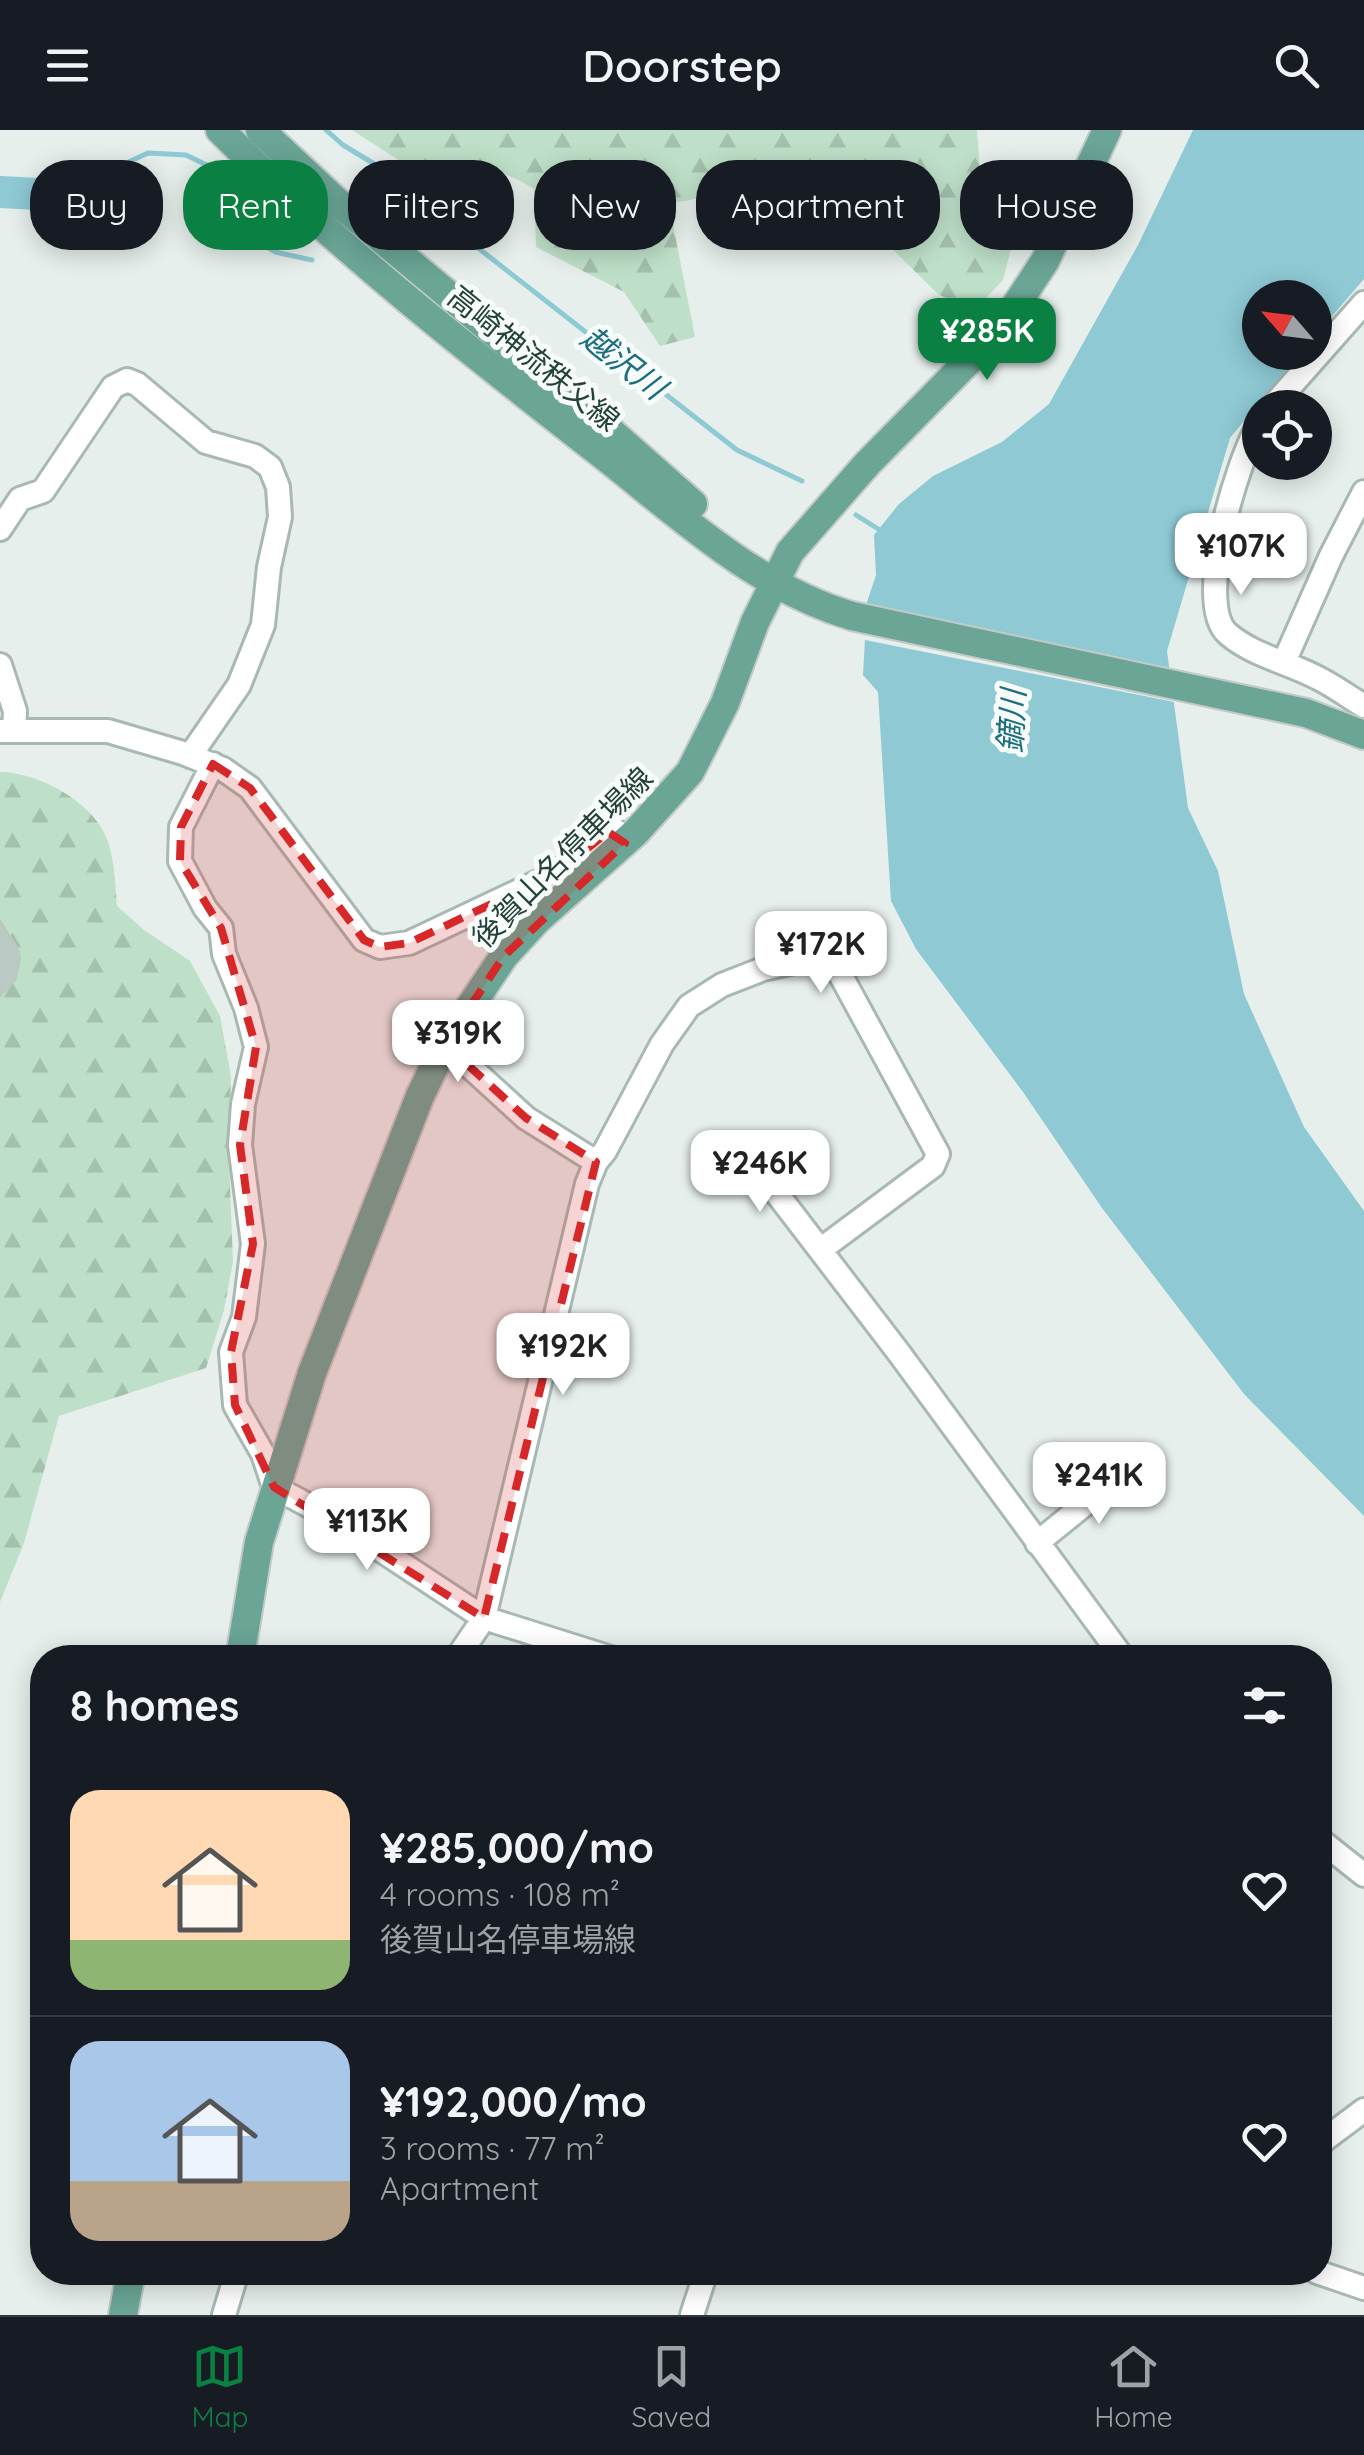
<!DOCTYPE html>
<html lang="en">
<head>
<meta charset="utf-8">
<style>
	:root { --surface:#171b24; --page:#242831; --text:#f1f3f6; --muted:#9ea1a6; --line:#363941; --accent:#0b8043 }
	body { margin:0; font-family:Quicksand,"Noto Sans JP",sans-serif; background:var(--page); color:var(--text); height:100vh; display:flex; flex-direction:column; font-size:38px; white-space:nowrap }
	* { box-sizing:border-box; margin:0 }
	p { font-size:32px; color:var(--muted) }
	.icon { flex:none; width:55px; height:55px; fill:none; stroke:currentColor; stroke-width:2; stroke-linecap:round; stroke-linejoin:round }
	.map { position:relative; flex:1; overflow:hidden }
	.details { position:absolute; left:30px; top:1515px; width:1302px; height:640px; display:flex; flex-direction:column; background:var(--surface); border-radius:40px; box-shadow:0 5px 25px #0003 }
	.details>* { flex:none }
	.guide { position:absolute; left:30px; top:30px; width:1305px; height:90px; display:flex; gap:20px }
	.needle { width:65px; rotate:298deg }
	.buttons { position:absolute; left:1242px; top:150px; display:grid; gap:20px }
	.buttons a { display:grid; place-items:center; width:90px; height:90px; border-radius:50%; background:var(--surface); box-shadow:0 5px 25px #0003; font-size:50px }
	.price { position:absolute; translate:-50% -85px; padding:0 22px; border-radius:20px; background:#fff; color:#222; font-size:32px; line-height:65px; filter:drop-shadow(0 2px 5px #0008) }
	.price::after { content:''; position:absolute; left:50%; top:60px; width:30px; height:22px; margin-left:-15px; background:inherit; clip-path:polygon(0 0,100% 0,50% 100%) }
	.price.selected { background:var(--accent); color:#fff }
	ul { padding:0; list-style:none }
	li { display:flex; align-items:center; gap:30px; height:250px; padding:0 40px }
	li+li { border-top:2px solid var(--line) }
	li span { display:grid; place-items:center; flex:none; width:280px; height:200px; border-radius:30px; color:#555 }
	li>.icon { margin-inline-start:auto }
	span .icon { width:120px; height:120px; fill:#fffc; stroke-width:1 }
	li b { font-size:42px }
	h2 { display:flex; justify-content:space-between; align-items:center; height:120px; padding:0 40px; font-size:42px }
	.tag { padding:0 35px; border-radius:40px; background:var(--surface); box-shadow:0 5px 25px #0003; font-size:35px; line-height:90px }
	.tag.selected { background:var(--accent); color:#fff }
	header { display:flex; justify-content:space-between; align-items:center; height:130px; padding:0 40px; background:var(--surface); font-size:45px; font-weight:600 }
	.tabs { display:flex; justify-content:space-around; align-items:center; height:140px; border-top:2px solid var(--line); background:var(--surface); font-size:28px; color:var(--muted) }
	.tabs a { display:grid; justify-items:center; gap:5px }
	.tabs .selected { color:var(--accent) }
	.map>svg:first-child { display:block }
	.forest { fill:url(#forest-firs) }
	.water { fill:#8ec9d4 }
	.pier { fill:#e6efeb }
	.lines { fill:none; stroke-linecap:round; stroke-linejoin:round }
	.stream { stroke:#8ec9d4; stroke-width:5 }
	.river { stroke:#8ec9d4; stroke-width:32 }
	.building { fill:#bbcac4; stroke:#b8c9c2; stroke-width:2.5 }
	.minor-casing { stroke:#a8b8b2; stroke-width:28 }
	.major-casing { stroke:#c2cac8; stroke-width:32 }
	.minor { stroke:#fff; stroke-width:22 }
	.major { stroke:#6aa596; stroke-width:28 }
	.marked { fill:#d62828; fill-opacity:0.2; stroke:#d62828; stroke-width:8; stroke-dasharray:20 12; stroke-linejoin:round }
	.labels { text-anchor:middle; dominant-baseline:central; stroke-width:10; stroke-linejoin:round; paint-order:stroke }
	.street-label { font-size:30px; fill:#24423a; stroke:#f7fbf9 }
	.water-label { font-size:32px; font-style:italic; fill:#1c6f80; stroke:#f7fbf9 }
</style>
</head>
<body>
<header><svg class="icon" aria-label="menu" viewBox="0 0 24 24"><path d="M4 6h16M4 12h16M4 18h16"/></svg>Doorstep<svg class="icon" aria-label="search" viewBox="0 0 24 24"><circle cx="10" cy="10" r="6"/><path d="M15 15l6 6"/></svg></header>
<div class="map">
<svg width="1364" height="2185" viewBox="0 0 1364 2185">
	<defs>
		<pattern id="forest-firs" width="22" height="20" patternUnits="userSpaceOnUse" patternTransform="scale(2.5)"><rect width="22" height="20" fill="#bfe0c8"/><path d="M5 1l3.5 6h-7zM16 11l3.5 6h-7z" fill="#a4c1ad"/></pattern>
	</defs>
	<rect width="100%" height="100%" fill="#e6efeb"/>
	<path class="forest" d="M 352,0 L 977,0 L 982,65 L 1013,111 L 1003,150 L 973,182 L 938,164 L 817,45 L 669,74 L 695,207 L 660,216 L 624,162 L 536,117 L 534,59 C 490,31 477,41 429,56 L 400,31 Z
		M 0,642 C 38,642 96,673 108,712 C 115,732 115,756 117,776 L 144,800 L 190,831 L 220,886 L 231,946 L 229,1031 L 233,1132 L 224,1180 L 206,1238 L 59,1286 L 24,1413 L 0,1472 Z"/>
	<path class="water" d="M 1193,0 L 1364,0 L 1364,149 L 1315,206 L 1315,168 L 1260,168 L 1260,222 L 1300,223 L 1230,308 L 1167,521 L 1188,678 L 1218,741 L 1244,864 L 1304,997 L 1364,1081 L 1364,1386 L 1244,1264 L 1102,1078 L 1023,962 L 916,819 L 891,771 L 878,562 L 863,545 L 867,472 L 876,445 L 874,405 L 899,374 L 933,346 L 1002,312 L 1049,274 L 1138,115 Z"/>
	<path class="pier" d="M 862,475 L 1174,541 L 1179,573 L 860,509 Z"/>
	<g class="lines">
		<path class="stream" d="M 326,0 L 343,15 L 391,44 L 423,75 L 737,320 L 802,351
			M 57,65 L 148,23 L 186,25 L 235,49 L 242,61 L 251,107 L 275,122 L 312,130
			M 856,385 L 883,402"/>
		<path class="river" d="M 0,62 L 57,65"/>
	</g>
	<path class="building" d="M 0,791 L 17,818 L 20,828 L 15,850 L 0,866 Z"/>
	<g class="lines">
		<g class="minor-casing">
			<path id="minor" d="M 1271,278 L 1364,173
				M 1260,293 C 1238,327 1193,474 1228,504 C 1252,525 1290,533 1318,548 C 1334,556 1349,567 1364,576
				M 0,399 L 20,369 L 43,361 L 113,257 L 127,250 L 137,254 L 206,312 L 255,326 L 270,337 L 278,357 L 280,387 L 269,437 L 263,495 L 239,555 L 190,626
				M 1284,532 L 1331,426 L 1364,362
				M 0,535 L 15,581 L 14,601
				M 0,601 L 108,601 L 183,623 L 223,639 L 250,658 L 364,810 L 380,817 L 409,813 L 555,744 L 608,702 L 615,700 L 625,713
				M 213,634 L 181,697 L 180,731 L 205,778 L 221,798 L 224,824 L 246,878 L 256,917 L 243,974 L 240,1015 L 253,1114 L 244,1187 L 231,1222 L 235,1275 L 263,1324 L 274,1357 L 334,1389 L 484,1488 L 611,1528
				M 445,914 L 526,988 L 596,1032
				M 742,1018 L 899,1223 L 1123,1528
				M 1037,1413 L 1127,1340
				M 457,1528 L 484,1488 L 587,1054 L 596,1032 L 605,1021 L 662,914 L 689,876 L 722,855 L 763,839 L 802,830 L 833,831 L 938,1024 L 933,1036 L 820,1120
				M 1320,1710 L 1364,1745
				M 1320,2013 L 1364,1980
				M 1317,2142 L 1364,2158
				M 224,2185 L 237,2142
				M 692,2185 L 706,2142"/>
		</g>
		<g class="major-casing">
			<path id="major" d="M 220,0 C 338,118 472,223 604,326 C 680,386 757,458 852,486 L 1306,583 L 1364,605
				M 260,0 L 336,71 L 583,277 L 693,374
				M 240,1528 L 259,1412 L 312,1243 L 420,966 L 445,914 L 504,826 L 537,790 L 636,702 L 690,642 L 725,573 L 755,492 L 790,422 L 867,334 L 1001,198 L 1045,131 L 1107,0
				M 123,2185 L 131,2142"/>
		</g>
		<use href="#minor" class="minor"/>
		<use href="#major" class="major"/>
	</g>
	<path class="marked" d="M 213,634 L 250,658 L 364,810 L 380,817 L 409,813 L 555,744 L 608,702 L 625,713 L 504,826 L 445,914 L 526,988 L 596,1032 L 484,1488 L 274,1357 L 235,1275 L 231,1222 L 253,1114 L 240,1015 L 256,917 L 221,798 L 180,731 L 181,697 Z"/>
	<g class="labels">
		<g class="street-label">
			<text transform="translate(534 228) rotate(39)">高崎神流秩父線</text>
			<text transform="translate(562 727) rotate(-45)">後賀山名停車場線</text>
		</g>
		<g class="water-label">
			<text transform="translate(624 232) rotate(38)">越沢川</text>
			<text transform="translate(1011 591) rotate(-87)">鏑川</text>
		</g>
	</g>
</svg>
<div class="buttons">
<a><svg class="needle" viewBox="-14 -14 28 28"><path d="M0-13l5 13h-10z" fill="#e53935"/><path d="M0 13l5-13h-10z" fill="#9ea1a6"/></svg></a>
<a><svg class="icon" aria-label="locate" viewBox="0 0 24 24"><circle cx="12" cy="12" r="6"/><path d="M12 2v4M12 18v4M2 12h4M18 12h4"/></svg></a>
</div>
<b class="price selected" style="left:987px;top:253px">¥285K</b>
<b class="price" style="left:1241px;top:468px">¥107K</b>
<b class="price" style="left:821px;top:866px">¥172K</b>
<b class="price" style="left:458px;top:955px">¥319K</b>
<b class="price" style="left:760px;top:1085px">¥246K</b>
<b class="price" style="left:563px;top:1268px">¥192K</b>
<b class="price" style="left:1099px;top:1397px">¥241K</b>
<b class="price" style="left:367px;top:1443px">¥113K</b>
<div class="guide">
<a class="tag">Buy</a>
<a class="tag selected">Rent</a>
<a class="tag">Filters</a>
<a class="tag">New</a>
<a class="tag">Apartment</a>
<a class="tag">House</a>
</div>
<section class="details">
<h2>8 homes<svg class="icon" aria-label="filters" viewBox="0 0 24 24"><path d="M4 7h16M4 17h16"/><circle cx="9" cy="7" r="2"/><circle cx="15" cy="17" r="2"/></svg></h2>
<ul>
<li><span style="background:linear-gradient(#ffd9b3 75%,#8fb573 0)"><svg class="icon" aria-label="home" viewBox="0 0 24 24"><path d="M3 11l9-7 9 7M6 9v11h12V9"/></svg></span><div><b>¥285,000/mo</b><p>4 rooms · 108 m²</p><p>後賀山名停車場線</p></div><svg class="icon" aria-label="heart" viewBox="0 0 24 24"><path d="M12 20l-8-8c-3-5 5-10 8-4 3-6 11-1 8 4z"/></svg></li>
<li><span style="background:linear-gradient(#a9c7e8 70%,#b9a48a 0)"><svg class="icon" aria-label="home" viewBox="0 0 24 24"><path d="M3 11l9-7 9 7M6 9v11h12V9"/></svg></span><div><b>¥192,000/mo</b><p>3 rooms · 77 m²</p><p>Apartment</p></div><svg class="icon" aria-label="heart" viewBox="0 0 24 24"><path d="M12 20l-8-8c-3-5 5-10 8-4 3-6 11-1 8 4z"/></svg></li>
</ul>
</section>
</div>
<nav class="tabs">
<a class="selected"><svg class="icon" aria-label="map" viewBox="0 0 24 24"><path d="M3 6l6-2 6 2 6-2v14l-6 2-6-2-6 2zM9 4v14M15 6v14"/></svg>Map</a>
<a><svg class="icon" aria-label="saved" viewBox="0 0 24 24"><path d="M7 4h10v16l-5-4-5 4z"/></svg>Saved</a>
<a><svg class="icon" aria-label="home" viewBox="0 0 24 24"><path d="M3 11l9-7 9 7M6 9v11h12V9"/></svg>Home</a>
</nav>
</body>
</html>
